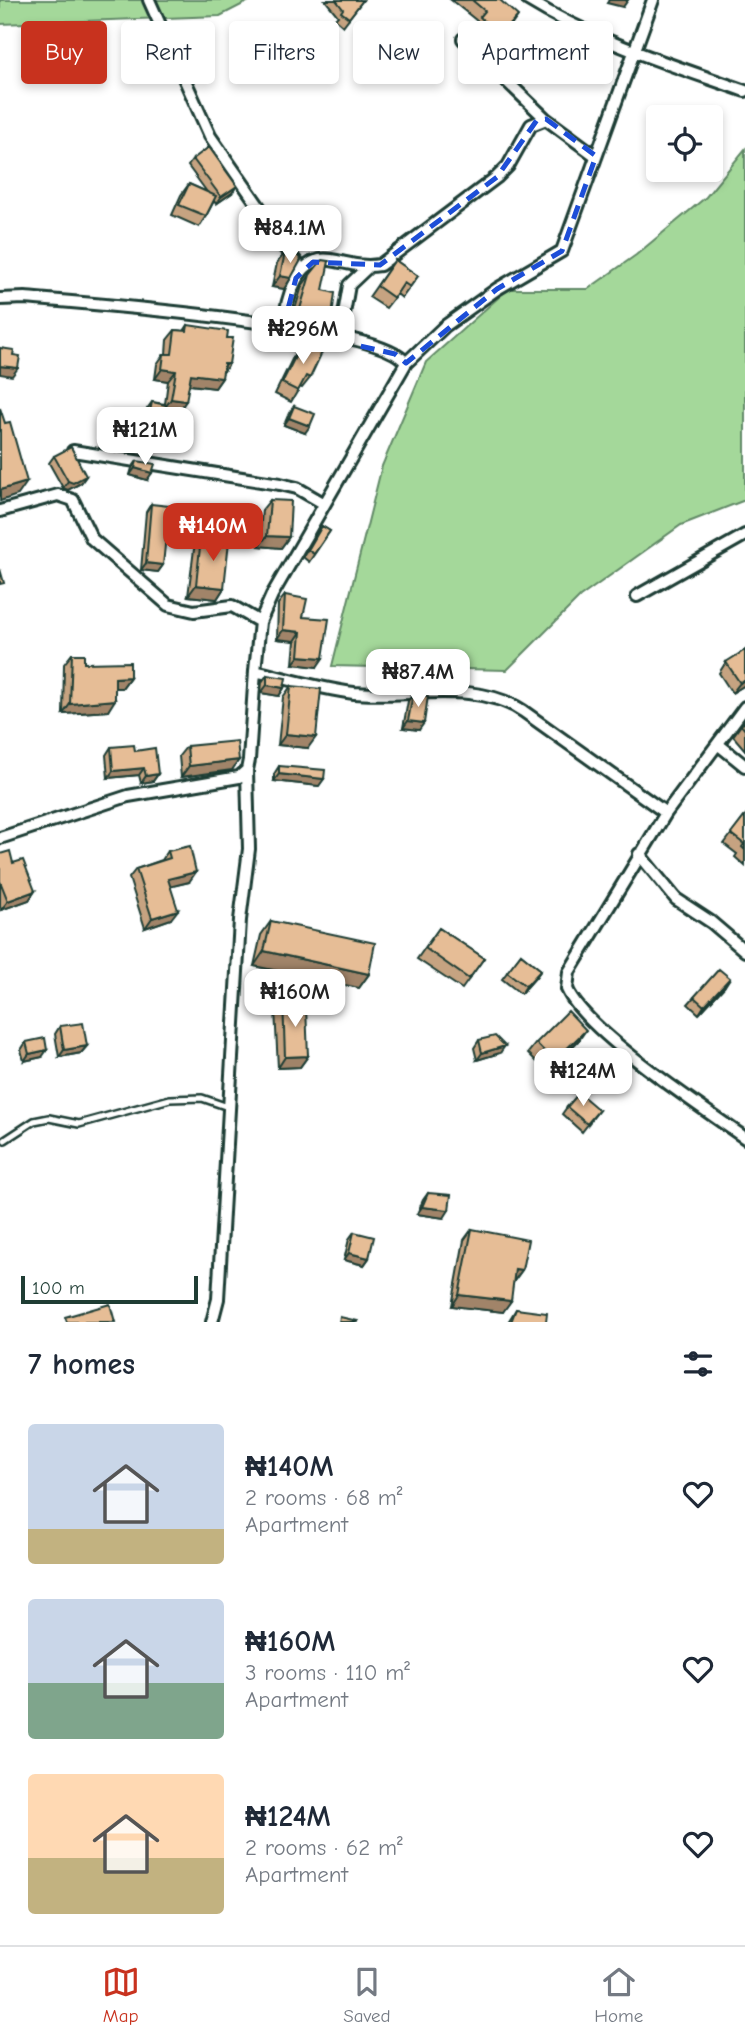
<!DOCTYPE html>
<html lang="en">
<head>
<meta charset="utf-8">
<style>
	:root { --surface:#fff; --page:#f2f2f3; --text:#1f2937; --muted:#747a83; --line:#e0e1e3; --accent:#c8321e }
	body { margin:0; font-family:"Comic Neue",sans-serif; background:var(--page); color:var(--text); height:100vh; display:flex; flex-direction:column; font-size:26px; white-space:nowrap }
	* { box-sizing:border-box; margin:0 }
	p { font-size:23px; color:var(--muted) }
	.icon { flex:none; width:38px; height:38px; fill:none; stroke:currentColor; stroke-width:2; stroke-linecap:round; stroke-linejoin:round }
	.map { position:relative; height:1322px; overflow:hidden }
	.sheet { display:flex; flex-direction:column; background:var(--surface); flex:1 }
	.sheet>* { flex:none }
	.hud { position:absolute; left:21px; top:21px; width:704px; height:63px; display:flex; gap:14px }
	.tools { position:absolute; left:646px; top:105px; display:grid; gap:14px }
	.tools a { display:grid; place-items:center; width:77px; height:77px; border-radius:7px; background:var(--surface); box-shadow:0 4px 10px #0003; font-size:35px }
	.scale { position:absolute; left:21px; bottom:18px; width:177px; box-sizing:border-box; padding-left:7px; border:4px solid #1f3d34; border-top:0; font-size:19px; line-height:24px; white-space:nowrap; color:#1f3d34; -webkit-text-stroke:5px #fff; paint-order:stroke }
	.price { position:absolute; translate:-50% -60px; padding:0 16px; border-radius:14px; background:#fff; color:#222; font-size:23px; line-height:46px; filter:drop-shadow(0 2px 4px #0008) }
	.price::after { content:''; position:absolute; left:50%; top:42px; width:21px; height:16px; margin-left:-10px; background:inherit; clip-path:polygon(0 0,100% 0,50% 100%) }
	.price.current { background:var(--accent); color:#fff }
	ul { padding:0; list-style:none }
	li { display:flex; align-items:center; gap:21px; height:175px; padding:0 28px }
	li span { display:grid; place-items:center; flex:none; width:196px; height:140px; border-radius:7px; color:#555 }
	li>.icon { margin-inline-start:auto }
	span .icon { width:84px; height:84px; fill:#fffc; stroke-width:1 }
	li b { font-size:30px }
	h2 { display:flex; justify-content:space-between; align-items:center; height:84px; padding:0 28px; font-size:30px }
	.pill { padding:0 24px; border-radius:7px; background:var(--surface); box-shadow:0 4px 10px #0003; font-size:24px; line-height:63px }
	.pill.current { background:var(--accent); color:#fff }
	.tabs { display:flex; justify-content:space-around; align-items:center; height:98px; border-top:2px solid var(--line); background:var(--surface); font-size:19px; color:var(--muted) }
	.tabs a { display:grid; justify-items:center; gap:4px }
	.tabs .current { color:var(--accent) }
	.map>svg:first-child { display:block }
	.green { fill:#a4d89a; stroke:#628a67; stroke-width:2 }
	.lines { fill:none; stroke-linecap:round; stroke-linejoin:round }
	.service-casing { stroke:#1f3d34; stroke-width:10 }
	.minor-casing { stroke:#1f3d34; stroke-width:16 }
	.service { stroke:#fff; stroke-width:5 }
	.minor { stroke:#fff; stroke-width:10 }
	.wall { fill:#c6a381; stroke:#1f3d34; stroke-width:2 }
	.shaded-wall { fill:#a18469; stroke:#1f3d34; stroke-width:2 }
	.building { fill:#e6bd96; stroke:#1f3d34; stroke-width:2 }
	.marked { fill:none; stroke:#1d4ed8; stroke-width:5; stroke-dasharray:14 9; stroke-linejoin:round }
</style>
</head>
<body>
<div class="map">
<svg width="745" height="1322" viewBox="0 0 745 1322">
	<rect width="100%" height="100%" fill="#fff"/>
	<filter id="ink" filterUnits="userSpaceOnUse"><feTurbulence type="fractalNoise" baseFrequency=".0143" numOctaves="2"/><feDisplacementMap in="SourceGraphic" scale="14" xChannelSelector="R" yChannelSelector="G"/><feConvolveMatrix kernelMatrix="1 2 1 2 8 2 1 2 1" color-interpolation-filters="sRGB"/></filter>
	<g filter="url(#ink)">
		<path class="green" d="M 0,0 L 251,0 L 220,16 L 0,24 Z
			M 745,149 L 745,500 L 681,525 L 580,597 L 507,670 L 332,666 L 382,466 L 426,362 L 508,289 L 588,289 L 636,255 L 706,197 Z"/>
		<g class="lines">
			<g class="service-casing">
				<path id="service" d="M 5,1140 L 34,1121 L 49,1118 L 79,1124 L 170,1099 L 202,1098 L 228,1107"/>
			</g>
			<g class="minor-casing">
				<path id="minor" d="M 149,0 L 210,136 L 260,208 L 275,236 L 298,264
					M 528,0 C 594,41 672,65 745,91
					M 653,0 L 562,251 L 497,289 L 445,326 L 406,363 L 272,595 L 260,622 L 255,671 C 288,679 321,689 354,693 C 408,698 475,679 523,711 L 666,813 L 745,707
					M 463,39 L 546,119
					M 0,299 L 25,298 C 82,303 382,325 406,363
					M 283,328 C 286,302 296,254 331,260 C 349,263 361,268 380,265 L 497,177 L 508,166 L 531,125 L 546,119 L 596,156
					M 340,337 L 349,285 L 368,267
					M 73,451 L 280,484 L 297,488 L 323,503
					M 0,511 L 58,495 L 73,500 L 92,539 L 168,605 L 194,611 L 232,606 L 260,622
					M 637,596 L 745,535
					M 719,745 L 745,766
					M 666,813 L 569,972 L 567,989 C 586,1032 703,1108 745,1138
					M 0,838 L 128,796 L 239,777 L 247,770 L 249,760 L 255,671
					M 639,854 L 676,899 L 711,922 L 745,951
					M 212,1322 L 218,1299 L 240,920 L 249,849 L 247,770"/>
			</g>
			<use href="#service" class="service"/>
			<use href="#minor" class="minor"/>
		</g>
		<path class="wall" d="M 325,0 L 363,0 L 343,26 L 335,19 L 338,16 Z
			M 451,0 L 500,0 L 511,26 L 493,46 L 490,43 L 487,47 L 476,38 L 479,34 L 472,28 L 477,21 Z
			M 152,42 L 147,50 L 133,61 L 126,53 L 132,46 Z
			M 193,159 L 232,193 L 216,204 L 214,201 L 206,216 L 199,227 L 172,215 L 181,195 L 189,184 L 207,192 L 188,166 Z
			M 285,253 L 291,278 L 284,289 L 272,287 L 277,263 Z
			M 395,260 L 418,276 L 402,298 L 397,294 L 386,308 L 369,297 Z
			M 310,275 L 323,290 L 332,315 L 324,326 L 292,319 L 302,286 Z
			M 188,325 L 222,374 L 222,378 L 215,388 L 189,385 L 179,411 L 165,409 L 158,441 L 152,448 L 139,446 L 147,409 L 152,402 L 165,404 L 168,381 L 155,379 L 157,364 L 164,354 L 166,354 L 167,340 L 175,330 L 184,331 Z
			M 303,341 L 310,378 L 302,388 L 300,387 L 291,402 L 275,394 L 296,351 Z
			M 294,406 L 305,433 L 284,425 L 289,413 Z
			M 54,456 L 86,476 L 81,483 L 68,490 L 63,488 L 49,463 Z
			M 137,461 L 147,480 L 130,475 L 132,468 Z
			M 270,500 L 289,537 L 281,548 L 259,546 L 262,510 Z
			M 151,504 L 163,565 L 158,572 L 141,570 L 146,512 Z
			M 322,526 L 330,531 L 309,562 L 303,557 Z
			M 201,538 L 224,588 L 217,599 L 188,596 L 194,549 Z
			M 285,595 L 303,617 L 317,667 L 293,664 L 295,641 L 277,639 L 278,604 Z
			M 72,654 L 84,663 L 130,677 L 122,688 L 115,688 L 108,711 L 63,714 L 64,664 Z
			M 726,662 L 745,685 L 732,693 L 719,673 Z
			M 267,675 L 284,688 L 279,696 L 261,693 L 262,682 Z
			M 291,686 L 308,748 L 278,745 L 283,697 Z
			M 413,694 L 419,730 L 403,728 L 408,701 Z
			M 745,722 L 745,750 L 733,736 L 741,725 Z
			M 187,746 L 232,770 L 181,777 L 179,756 Z
			M 111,747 L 135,751 L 158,774 L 153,781 L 141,783 L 139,775 L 108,778 L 106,755 Z
			M 279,766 L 319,786 L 274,781 L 274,774 Z
			M 745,816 L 745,866 L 735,857 L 737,854 L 724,844 Z
			M 168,851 L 189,882 L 171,886 L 171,919 L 145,928 L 129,878 L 136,869 L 162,860 Z
			M 0,854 L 13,863 L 35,891 L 29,900 L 1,910 L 0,907 Z
			M 271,921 L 369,974 L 359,988 L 254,966 L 261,935 Z
			M 439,928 L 484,958 L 462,989 L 417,959 Z
			M 521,954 L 541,970 L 536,977 L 521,994 L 502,979 Z
			M 725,986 L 699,1014 L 688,1004 L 694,997 Z
			M 283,998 L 298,1009 L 308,1056 L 300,1067 L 278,1068 L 275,1009 Z
			M 60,1026 L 87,1046 L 81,1053 L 59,1057 L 55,1034 Z
			M 479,1040 L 500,1053 L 477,1060 L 474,1048 Z
			M 579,1040 L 547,1072 L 528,1053 L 536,1043 Z
			M 26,1042 L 42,1057 L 24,1061 L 21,1050 Z
			M 567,1107 L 599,1110 L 582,1132 L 562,1114 Z
			M 428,1193 L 444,1218 L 417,1214 L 423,1200 Z
			M 472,1229 L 522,1270 L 514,1281 L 503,1312 L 452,1306 L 464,1240 Z
			M 354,1232 L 369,1258 L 364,1265 L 344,1260 L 349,1239 Z
			M 516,1309 L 546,1322 L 508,1322 Z"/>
		<path class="shaded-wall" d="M 609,0 L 628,0 L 623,7 L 607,3 Z
			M 518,16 L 511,26 L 493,46 L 501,35 Z
			M 152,42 L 147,50 L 133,61 L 138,54 Z
			M 237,186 L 232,193 L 216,204 L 221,197 Z
			M 280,276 L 291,278 L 284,289 L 272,287 Z
			M 300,309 L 332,315 L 324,326 L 292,319 Z
			M 224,364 L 229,364 L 222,374 Z
			M 0,366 L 18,368 L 12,376 L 0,374 Z
			M 162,369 L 176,371 L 168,381 L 155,379 Z
			M 191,374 L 222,378 L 215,388 L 183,384 Z
			M 171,399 L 186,401 L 179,411 L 164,409 Z
			M 289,418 L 310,426 L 305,433 L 284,425 Z
			M 144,438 L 158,441 L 152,448 L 139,446 Z
			M 135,468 L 152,473 L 147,480 L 130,475 Z
			M 86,476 L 81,483 L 68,490 L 63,488 L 68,481 Z
			M 27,482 L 18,495 L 0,501 L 0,490 Z
			M 267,536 L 289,537 L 281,548 L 259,546 Z
			M 146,563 L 163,565 L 158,572 L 141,570 Z
			M 196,585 L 224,588 L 217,599 L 188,596 Z
			M 283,630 L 301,632 L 295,641 L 277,639 Z
			M 299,656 L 323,658 L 317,667 L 293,664 Z
			M 130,677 L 122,688 L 107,688 L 115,678 Z
			M 745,679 L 745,685 L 732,693 L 740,683 Z
			M 267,685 L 284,688 L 279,696 L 261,693 Z
			M 115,700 L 108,711 L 63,714 L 70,704 Z
			M 408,721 L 424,723 L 419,730 L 403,728 Z
			M 286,734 L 316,737 L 308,748 L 278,745 Z
			M 239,760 L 232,770 L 181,777 L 189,766 Z
			M 144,768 L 139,775 L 108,778 L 113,771 Z
			M 158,774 L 153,781 L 141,783 L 146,776 Z
			M 279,774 L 324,779 L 319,786 L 274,781 Z
			M 196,872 L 189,882 L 161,889 L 168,879 Z
			M 35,891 L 29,900 L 1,910 L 8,901 Z
			M 178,910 L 171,919 L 145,928 L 152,918 Z
			M 264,951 L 369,974 L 359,988 L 254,966 Z
			M 541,970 L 536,977 L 521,994 L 526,986 Z
			M 730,978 L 725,986 L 699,1014 L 704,1006 Z
			M 586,1030 L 579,1040 L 547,1072 L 554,1061 Z
			M 87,1046 L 81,1053 L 59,1057 L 64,1050 Z
			M 505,1046 L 500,1053 L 477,1060 L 482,1053 Z
			M 47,1050 L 42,1057 L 24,1061 L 29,1054 Z
			M 308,1056 L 300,1067 L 278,1068 L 285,1057 Z
			M 422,1207 L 449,1210 L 444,1218 L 417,1214 Z
			M 349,1253 L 369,1258 L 364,1265 L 344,1260 Z
			M 515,1269 L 522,1270 L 514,1281 L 507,1280 Z
			M 459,1295 L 511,1301 L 503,1312 L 452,1306 Z"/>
		<path class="building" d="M 336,0 L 363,0 L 349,18 L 341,12 L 343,9 Z
			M 472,0 L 500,0 L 518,16 L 501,35 L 498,32 L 494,36 L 484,27 L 487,24 L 480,17 L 485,11 Z
			M 145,35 L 152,42 L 138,54 L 132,46 Z
			M 209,147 L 237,186 L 221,197 L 193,159 Z
			M 189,184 L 216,196 L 206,216 L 179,205 Z
			M 285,253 L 297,255 L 301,260 L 291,278 L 280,276 Z
			M 322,260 L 329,261 L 323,290 L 335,293 L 332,315 L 300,309 L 310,275 Z
			M 395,260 L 418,276 L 410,287 L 404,283 L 394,298 L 377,286 Z
			M 188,325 L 228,331 L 227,338 L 233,338 L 229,364 L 224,364 L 222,378 L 191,374 L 186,401 L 171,399 L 176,371 L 162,369 L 164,354 L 172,354 L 175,330 L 187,331 Z
			M 303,341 L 323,350 L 310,378 L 306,376 L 298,391 L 282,383 Z
			M 0,348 L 14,350 L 13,355 L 20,356 L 18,368 L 0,366 Z
			M 152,402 L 166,405 L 158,441 L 144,438 Z
			M 294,406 L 315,414 L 310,426 L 289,418 Z
			M 0,408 L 5,423 L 10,422 L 27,482 L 0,490 Z
			M 71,447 L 86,476 L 73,483 L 68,481 L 54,456 Z
			M 137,461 L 155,464 L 152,473 L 135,468 Z
			M 270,500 L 291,501 L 289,537 L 267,536 Z
			M 151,504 L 169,506 L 163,565 L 146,563 Z
			M 322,526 L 330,531 L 314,554 L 308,550 Z
			M 201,538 L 229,541 L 224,588 L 196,585 Z
			M 0,569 L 4,583 L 0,584 Z
			M 285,595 L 307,599 L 303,617 L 329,619 L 323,658 L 299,656 L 301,632 L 283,630 Z
			M 745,650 L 745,679 L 740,683 L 726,662 Z
			M 72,654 L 84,654 L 84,663 L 130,662 L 130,677 L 115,678 L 115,700 L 70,704 Z
			M 267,675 L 286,678 L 284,688 L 267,685 Z
			M 291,686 L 321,689 L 316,737 L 286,734 Z
			M 413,694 L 428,696 L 424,723 L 408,721 Z
			M 745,722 L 745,730 L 741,725 Z
			M 237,741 L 239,760 L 189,766 L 187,746 Z
			M 134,745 L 135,751 L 155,748 L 158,774 L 146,776 L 144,768 L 113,771 L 111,747 Z
			M 279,766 L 325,770 L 324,779 L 279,774 Z
			M 745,816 L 745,850 L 742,847 L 744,844 L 731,834 Z
			M 190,846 L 196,872 L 168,879 L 178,910 L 152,918 L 136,869 L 170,858 L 168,851 Z
			M 10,851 L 13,863 L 23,860 L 35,891 L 8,901 L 0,881 L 0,854 Z
			M 271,921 L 375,943 L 369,974 L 264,951 Z
			M 439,928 L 484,958 L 469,979 L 425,948 Z
			M 521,954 L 541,970 L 526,986 L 507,972 Z
			M 719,969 L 730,978 L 704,1006 L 694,997 Z
			M 283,998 L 297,998 L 298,1009 L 306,1008 L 308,1056 L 285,1057 Z
			M 568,1011 L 586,1030 L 554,1061 L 536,1043 Z
			M 83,1023 L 87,1046 L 64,1050 L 60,1026 Z
			M 495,1036 L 505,1046 L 482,1053 L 479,1040 Z
			M 45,1038 L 47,1050 L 29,1054 L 26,1042 Z
			M 579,1093 L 599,1110 L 587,1124 L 567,1107 Z
			M 428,1193 L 451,1195 L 449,1210 L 422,1207 Z
			M 472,1229 L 528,1240 L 522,1270 L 515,1269 L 511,1301 L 459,1295 Z
			M 354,1232 L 374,1237 L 369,1258 L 349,1253 Z
			M 110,1304 L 115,1322 L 67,1322 L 65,1317 Z
			M 516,1309 L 547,1313 L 546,1322 L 511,1322 Z
			M 340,1317 L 358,1321 L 357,1322 L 339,1322 Z"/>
	</g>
	<path class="marked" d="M 546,119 L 596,156 L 562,251 L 497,289 L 406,363 L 395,354 L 283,328 L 296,278 L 313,262 L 380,265 L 497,177 L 537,120 Z"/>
</svg>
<div class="tools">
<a><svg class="icon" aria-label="locate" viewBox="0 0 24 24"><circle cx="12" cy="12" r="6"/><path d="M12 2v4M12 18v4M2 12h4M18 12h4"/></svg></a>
</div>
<div class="scale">100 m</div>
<b class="price" style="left:290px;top:265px">₦84.1M</b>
<b class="price" style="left:303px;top:366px">₦296M</b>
<b class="price" style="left:145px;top:467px">₦121M</b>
<b class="price current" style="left:213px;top:563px">₦140M</b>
<b class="price" style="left:418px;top:709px">₦87.4M</b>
<b class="price" style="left:295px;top:1029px">₦160M</b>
<b class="price" style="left:583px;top:1108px">₦124M</b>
<div class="hud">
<a class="pill current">Buy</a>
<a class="pill">Rent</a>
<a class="pill">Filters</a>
<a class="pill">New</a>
<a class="pill">Apartment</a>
</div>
</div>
<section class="sheet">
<h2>7 homes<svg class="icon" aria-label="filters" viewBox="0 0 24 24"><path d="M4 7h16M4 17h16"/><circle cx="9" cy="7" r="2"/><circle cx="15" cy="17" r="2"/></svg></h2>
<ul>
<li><span style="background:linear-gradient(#c9d6e8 75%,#c2b280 0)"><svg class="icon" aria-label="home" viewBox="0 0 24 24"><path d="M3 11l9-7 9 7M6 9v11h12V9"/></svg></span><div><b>₦140M</b><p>2 rooms · 68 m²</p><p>Apartment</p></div><svg class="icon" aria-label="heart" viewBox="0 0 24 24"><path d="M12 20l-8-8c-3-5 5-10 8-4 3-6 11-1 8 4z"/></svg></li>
<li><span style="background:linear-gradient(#c9d6e8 60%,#7fa58c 0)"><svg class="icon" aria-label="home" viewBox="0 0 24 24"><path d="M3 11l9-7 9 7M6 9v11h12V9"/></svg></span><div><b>₦160M</b><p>3 rooms · 110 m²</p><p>Apartment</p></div><svg class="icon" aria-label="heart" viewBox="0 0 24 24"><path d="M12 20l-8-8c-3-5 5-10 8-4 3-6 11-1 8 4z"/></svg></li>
<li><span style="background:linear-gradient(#ffd9b3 60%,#c2b280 0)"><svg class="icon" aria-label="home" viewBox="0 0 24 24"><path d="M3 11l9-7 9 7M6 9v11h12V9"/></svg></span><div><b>₦124M</b><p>2 rooms · 62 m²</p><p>Apartment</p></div><svg class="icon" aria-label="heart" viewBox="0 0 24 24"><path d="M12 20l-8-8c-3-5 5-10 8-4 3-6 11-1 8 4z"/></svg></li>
</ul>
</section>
<nav class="tabs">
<a class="current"><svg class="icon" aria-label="map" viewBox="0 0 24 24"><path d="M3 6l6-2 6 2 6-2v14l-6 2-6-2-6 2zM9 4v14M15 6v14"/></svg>Map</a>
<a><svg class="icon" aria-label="saved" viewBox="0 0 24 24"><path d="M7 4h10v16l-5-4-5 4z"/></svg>Saved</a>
<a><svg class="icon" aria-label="home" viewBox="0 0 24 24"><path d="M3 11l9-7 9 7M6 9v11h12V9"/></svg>Home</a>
</nav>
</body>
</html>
